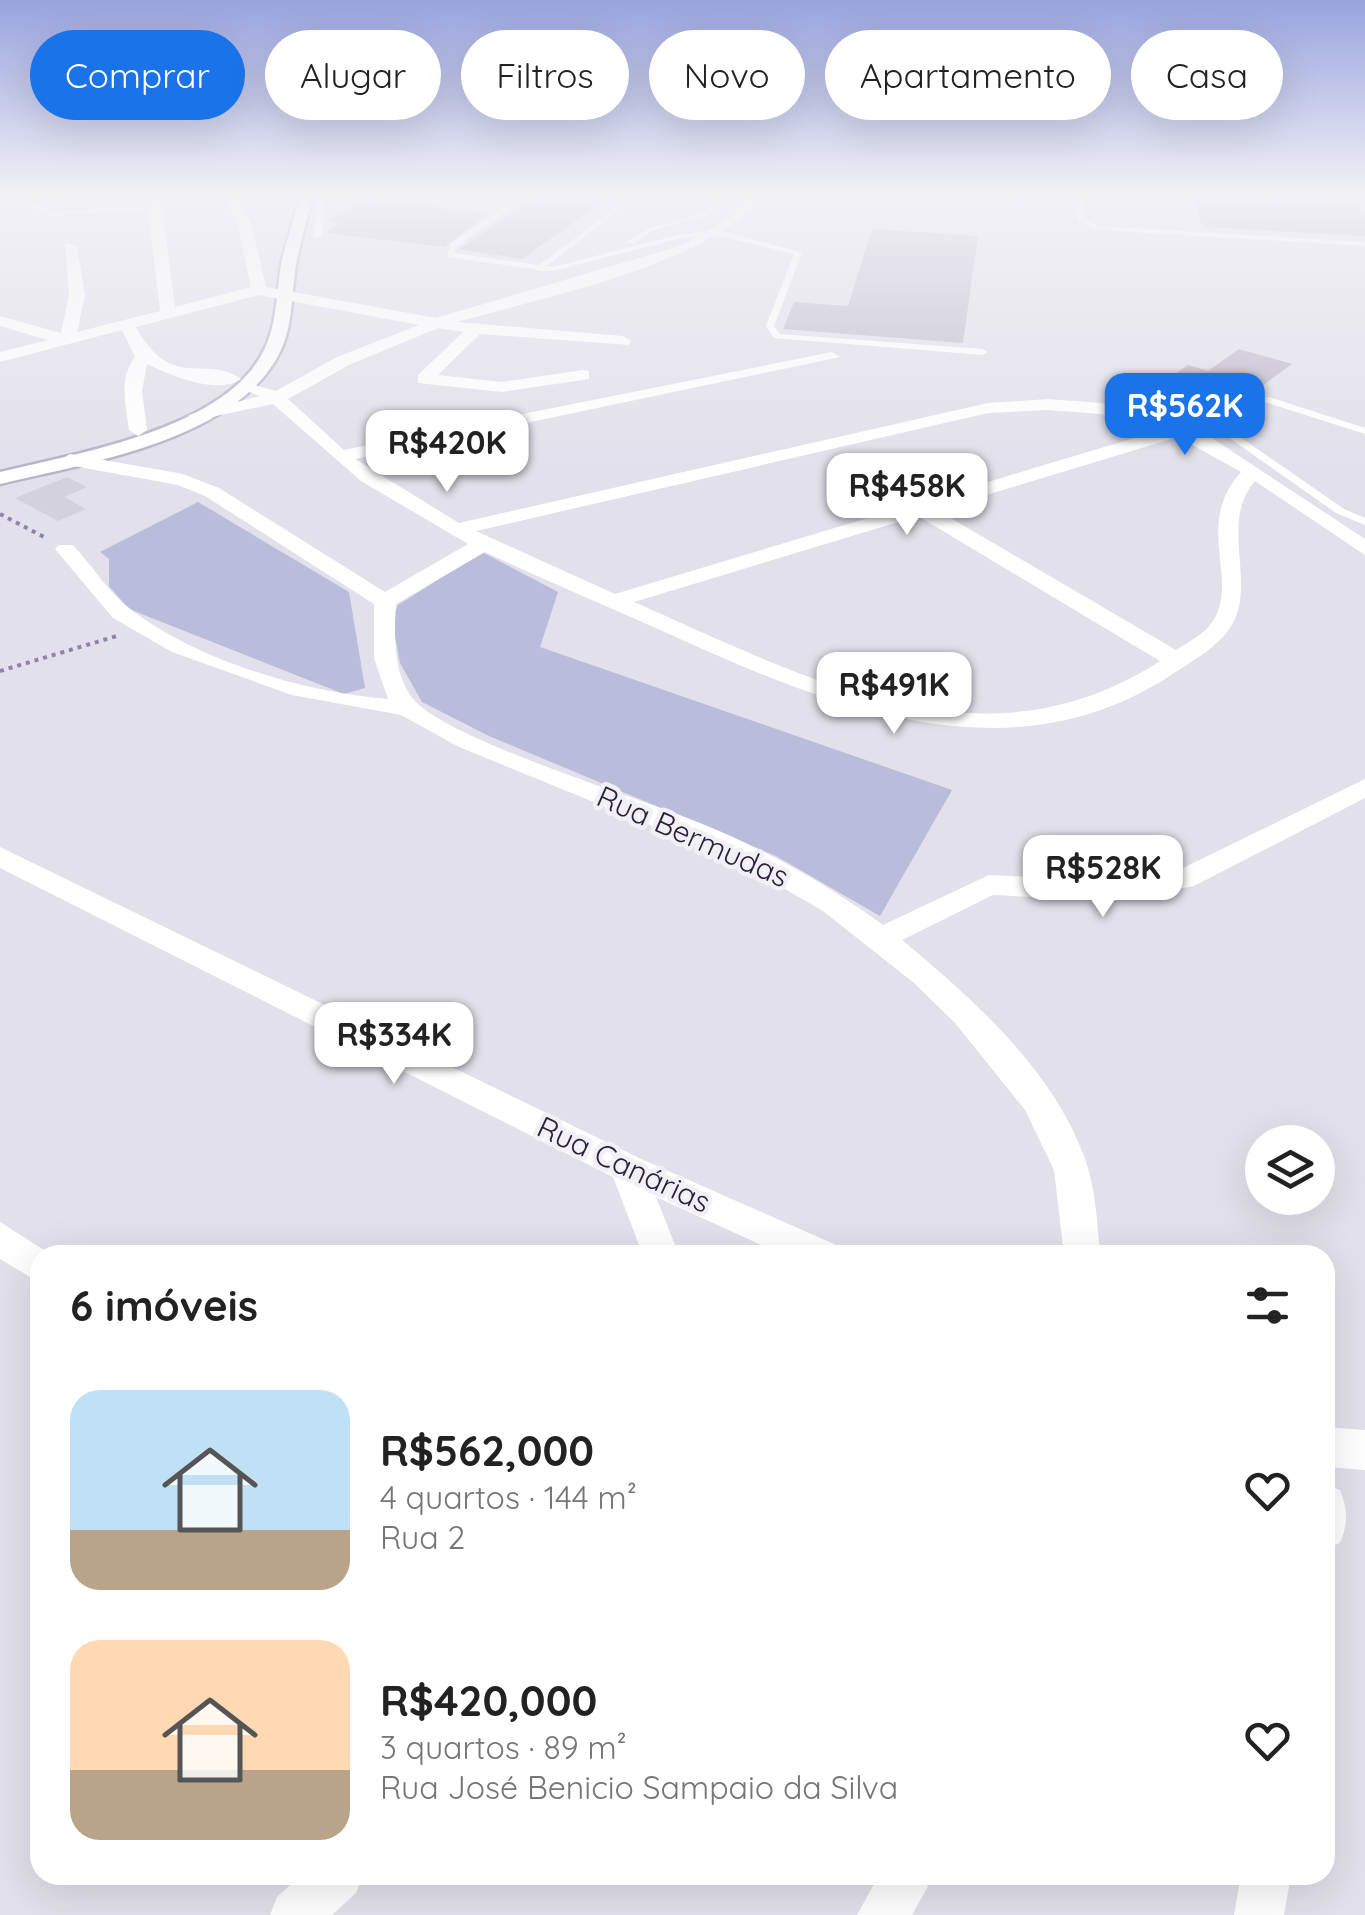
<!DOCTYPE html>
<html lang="pt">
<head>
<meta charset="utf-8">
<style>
	:root { --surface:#fff; --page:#f2f2f2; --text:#222; --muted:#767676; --accent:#1a73e8 }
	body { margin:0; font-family:Quicksand,sans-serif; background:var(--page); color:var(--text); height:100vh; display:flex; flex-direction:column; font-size:38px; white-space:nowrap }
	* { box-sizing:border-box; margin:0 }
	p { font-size:32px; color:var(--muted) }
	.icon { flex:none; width:55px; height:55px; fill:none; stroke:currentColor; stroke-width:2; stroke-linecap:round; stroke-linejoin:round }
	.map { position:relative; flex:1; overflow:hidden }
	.sheet { position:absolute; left:30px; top:1245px; width:1305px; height:640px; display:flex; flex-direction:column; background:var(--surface); border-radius:30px; box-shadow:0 10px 40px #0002 }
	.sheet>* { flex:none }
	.top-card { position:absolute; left:30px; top:30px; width:1305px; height:90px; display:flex; gap:20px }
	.controls { position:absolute; left:1245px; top:1125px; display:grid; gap:20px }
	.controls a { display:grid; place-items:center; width:90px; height:90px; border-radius:50%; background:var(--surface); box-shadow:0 10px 40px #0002; font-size:50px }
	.price { position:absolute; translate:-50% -85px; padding:0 22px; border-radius:20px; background:#fff; color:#222; font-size:32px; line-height:65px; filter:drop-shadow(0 2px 5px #0008) }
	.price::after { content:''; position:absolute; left:50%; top:60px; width:30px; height:22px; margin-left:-15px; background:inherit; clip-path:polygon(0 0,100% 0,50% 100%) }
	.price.selected { background:var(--accent); color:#fff }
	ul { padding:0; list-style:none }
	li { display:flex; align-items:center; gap:30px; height:250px; padding:0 40px }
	li span { display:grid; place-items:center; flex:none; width:280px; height:200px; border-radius:30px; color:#555 }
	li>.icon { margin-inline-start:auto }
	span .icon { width:120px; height:120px; fill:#fffc; stroke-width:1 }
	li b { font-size:42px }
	h2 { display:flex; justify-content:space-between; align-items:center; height:120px; padding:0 40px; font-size:42px }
	.chip { padding:0 35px; border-radius:45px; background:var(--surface); box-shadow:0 10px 40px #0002; font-size:35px; line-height:90px }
	.chip.selected { background:var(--accent); color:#fff }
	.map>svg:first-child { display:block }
	.built { fill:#d4d1de }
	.green { fill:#b9bcdb }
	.building { fill:#c0bccb }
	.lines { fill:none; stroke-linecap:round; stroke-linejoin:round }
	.secondary-casing { stroke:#bab4ca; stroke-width:5 }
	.path { stroke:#9081ad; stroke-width:4; stroke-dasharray:4 5; stroke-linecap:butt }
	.lane { fill:#fff; fill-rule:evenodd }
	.street { fill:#fff; fill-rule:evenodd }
	.secondary { fill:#fff; fill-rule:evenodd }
	.labels { text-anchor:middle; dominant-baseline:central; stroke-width:9; stroke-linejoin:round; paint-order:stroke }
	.street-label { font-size:30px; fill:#2b213a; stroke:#f1f0f7 }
</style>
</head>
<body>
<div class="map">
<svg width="1365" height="1915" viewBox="0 0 1365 1915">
	<rect width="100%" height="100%" fill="#e2e0ea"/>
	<path class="built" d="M 67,477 L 87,487 L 64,497 L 86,509 L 58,521 L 15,498 Z"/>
	<path class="green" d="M 198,502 L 349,592 L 365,688 L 344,694 L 129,609 L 109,586 L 109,559 L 100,552 Z
		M 482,552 L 558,592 L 540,647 L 952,790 L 880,916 L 776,856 L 489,736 L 422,702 L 400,663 L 392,620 L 398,605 Z"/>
	<path class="building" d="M 541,193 L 615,193 L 522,259 L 459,249 Z
		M 1193,193 L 1356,199 L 1365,216 L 1365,236 L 1202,227 Z
		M 370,197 L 488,214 L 445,247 L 326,233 L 340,223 L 327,221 Z
		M 872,229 L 978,236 L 963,343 L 783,329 L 794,302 L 848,306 Z
		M 1239,349 L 1292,364 L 1221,416 L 1170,401 L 1175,397 L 1152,390 L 1188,365 L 1208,371 Z"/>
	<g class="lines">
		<g class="secondary-casing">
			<path id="secondary" d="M 299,193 L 313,193 C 309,216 301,238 297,260 C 291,290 294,322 281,350 C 239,440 86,463 0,484 L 0,472 C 78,453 226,429 264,350 C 278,322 276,290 282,260 C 287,238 296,216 299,193 Z"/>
		</g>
		<path class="path" d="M 0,514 L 46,538
			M 0,671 L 120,635"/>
		<path class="lane" d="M 319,193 L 325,193 L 322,236 L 318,238 L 314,236 Z
			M 525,193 L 533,193 L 456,247 L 454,253 L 539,265 L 617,207 L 619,210 L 547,266 L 553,267 L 677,235 L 720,230 L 802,253 L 774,326 L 780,334 L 983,349 L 987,352 L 983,355 L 774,338 L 766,326 L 794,254 L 716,235 L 677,239 L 553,271 L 538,271 L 534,269 L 447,257 L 450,244 Z
			M 726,193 L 734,193 L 708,215 L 654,230 L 633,244 L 626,242 L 650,228 L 704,213 Z
			M 1079,193 L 1085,193 L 1084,219 L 1099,226 L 1365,242 L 1365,246 L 1098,230 L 1078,220 Z
			M 0,201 L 40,205 L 52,212 L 153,206 L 156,208 L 51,216 L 38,209 L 0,205 Z
			M 1269,397 L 1365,428 L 1365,434 L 1268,403 L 1259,403 L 1227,424 L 1237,435 L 1344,509 L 1365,518 L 1365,525 L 1336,513 L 1231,439 L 1216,423 L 1254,399 Z"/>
		<path class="street" d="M 146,193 L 160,193 L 175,307 L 251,287 L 238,227 L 224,193 L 237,193 L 252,227 L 266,287 L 436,318 L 683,245 L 732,216 L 753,193 L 767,193 C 707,266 549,295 458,322 L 623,336 L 631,341 L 629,345 L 480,334 L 438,375 L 502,382 L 583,370 L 589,371 L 589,379 L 502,392 L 418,383 L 418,375 L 463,332 L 438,328 L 349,365 L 288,399 L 344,450 L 832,352 L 840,357 L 355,459 L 459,523 L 988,403 L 1048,399 L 1101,403 L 1192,425 L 1365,539 L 1365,555 L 1255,481 C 1215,527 1265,593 1223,637 C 1208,653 1186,665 1168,677 C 1003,783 818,702 658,629 C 600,603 542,579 485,552 L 396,604 C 394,635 393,675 414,700 C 449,740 637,797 695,821 C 763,848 824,882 883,925 L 989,875 L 1115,881 L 1177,871 L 1365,779 L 1365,798 L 1194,886 L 1115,901 L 993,895 L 902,940 C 972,998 1052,1069 1084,1156 C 1096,1188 1097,1222 1100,1255 L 1064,1255 L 1054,1170 L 1025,1110 L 955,1023 L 914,983 L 823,911 L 733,859 L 459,747 L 401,715 L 292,695 L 172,652 L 113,618 L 55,549 L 59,545 L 73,545 C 92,565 107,591 129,608 C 197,661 304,692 388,699 L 374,658 L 374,604 L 205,496 L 178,485 L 63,464 L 60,460 L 70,454 L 183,474 L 219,488 L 385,592 L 468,544 L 361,481 L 273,404 L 197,420 L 188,415 L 260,396 L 241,389 L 241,381 L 276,391 L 337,357 L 419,325 L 259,295 L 136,327 C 172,393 205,353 241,379 C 218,396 170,375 147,364 L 142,391 L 147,430 L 138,436 L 129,430 C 126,405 118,378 135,357 L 122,330 L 0,362 L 0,352 L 48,340 L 0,326 L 0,316 L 61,333 L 69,295 L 65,243 L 77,246 L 85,295 L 77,332 L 160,311 ZM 1048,410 L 1101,414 L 1161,430 L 615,594 L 476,531 L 988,413 ZM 1178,437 L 1241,472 C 1193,526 1240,578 1213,621 C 1205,634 1188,642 1176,650 L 937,510 ZM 918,516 L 1160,661 C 983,776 805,677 634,602 Z
			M 0,847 L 639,1158 L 834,1244 L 839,1255 L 783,1255 L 656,1197 L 679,1255 L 643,1255 L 613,1177 L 0,868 Z
			M 0,1222 L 52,1255 L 40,1255 L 40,1283 L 0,1259 Z
			M 1325,1427 L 1365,1430 L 1365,1470 L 1325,1467 Z
			M 1325,1484 L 1340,1490 C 1348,1509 1348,1524 1340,1543 L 1325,1549 Z
			M 301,1875 L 363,1875 L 356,1893 L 332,1915 L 270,1915 L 277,1897 Z
			M 879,1875 L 934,1875 L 912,1915 L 857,1915 Z
			M 1241,1875 L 1291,1875 L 1284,1915 L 1234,1915 Z"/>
		<use href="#secondary" class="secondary"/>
	</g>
	<linearGradient id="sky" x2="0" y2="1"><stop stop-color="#98a3de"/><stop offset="0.42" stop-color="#f2f1f6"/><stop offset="1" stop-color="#f2f1f6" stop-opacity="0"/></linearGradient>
	<rect width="1365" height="462" fill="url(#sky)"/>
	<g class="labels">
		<g class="street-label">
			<text transform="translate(693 836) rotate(24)">Rua Bermudas</text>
			<text transform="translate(624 1164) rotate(25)">Rua Canárias</text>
		</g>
	</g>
</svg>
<div class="controls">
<a><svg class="icon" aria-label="layers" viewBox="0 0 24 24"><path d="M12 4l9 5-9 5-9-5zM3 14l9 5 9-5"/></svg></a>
</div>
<b class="price selected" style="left:1185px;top:458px">R$562K</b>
<b class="price" style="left:447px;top:495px">R$420K</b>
<b class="price" style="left:907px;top:538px">R$458K</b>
<b class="price" style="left:894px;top:737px">R$491K</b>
<b class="price" style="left:1103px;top:920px">R$528K</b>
<b class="price" style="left:394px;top:1087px">R$334K</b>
<div class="top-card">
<a class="chip selected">Comprar</a>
<a class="chip">Alugar</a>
<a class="chip">Filtros</a>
<a class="chip">Novo</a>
<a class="chip">Apartamento</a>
<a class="chip">Casa</a>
</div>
<section class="sheet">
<h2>6 imóveis<svg class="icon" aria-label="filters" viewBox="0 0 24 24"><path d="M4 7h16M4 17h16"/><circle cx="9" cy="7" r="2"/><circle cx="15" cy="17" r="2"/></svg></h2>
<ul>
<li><span style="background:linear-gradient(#bfe0f5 70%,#b9a48a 0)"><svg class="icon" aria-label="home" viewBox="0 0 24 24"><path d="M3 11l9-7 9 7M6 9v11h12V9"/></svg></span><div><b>R$562,000</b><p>4 quartos · 144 m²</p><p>Rua 2</p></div><svg class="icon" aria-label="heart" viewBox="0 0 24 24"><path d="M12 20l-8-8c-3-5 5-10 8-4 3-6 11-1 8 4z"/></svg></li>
<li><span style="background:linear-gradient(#ffd9b3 65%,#b9a48a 0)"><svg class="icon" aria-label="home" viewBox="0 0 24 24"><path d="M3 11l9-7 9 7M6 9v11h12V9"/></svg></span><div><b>R$420,000</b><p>3 quartos · 89 m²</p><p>Rua José Benicio Sampaio da Silva</p></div><svg class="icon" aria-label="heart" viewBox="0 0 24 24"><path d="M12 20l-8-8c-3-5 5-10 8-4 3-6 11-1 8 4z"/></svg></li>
</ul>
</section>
</div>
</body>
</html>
